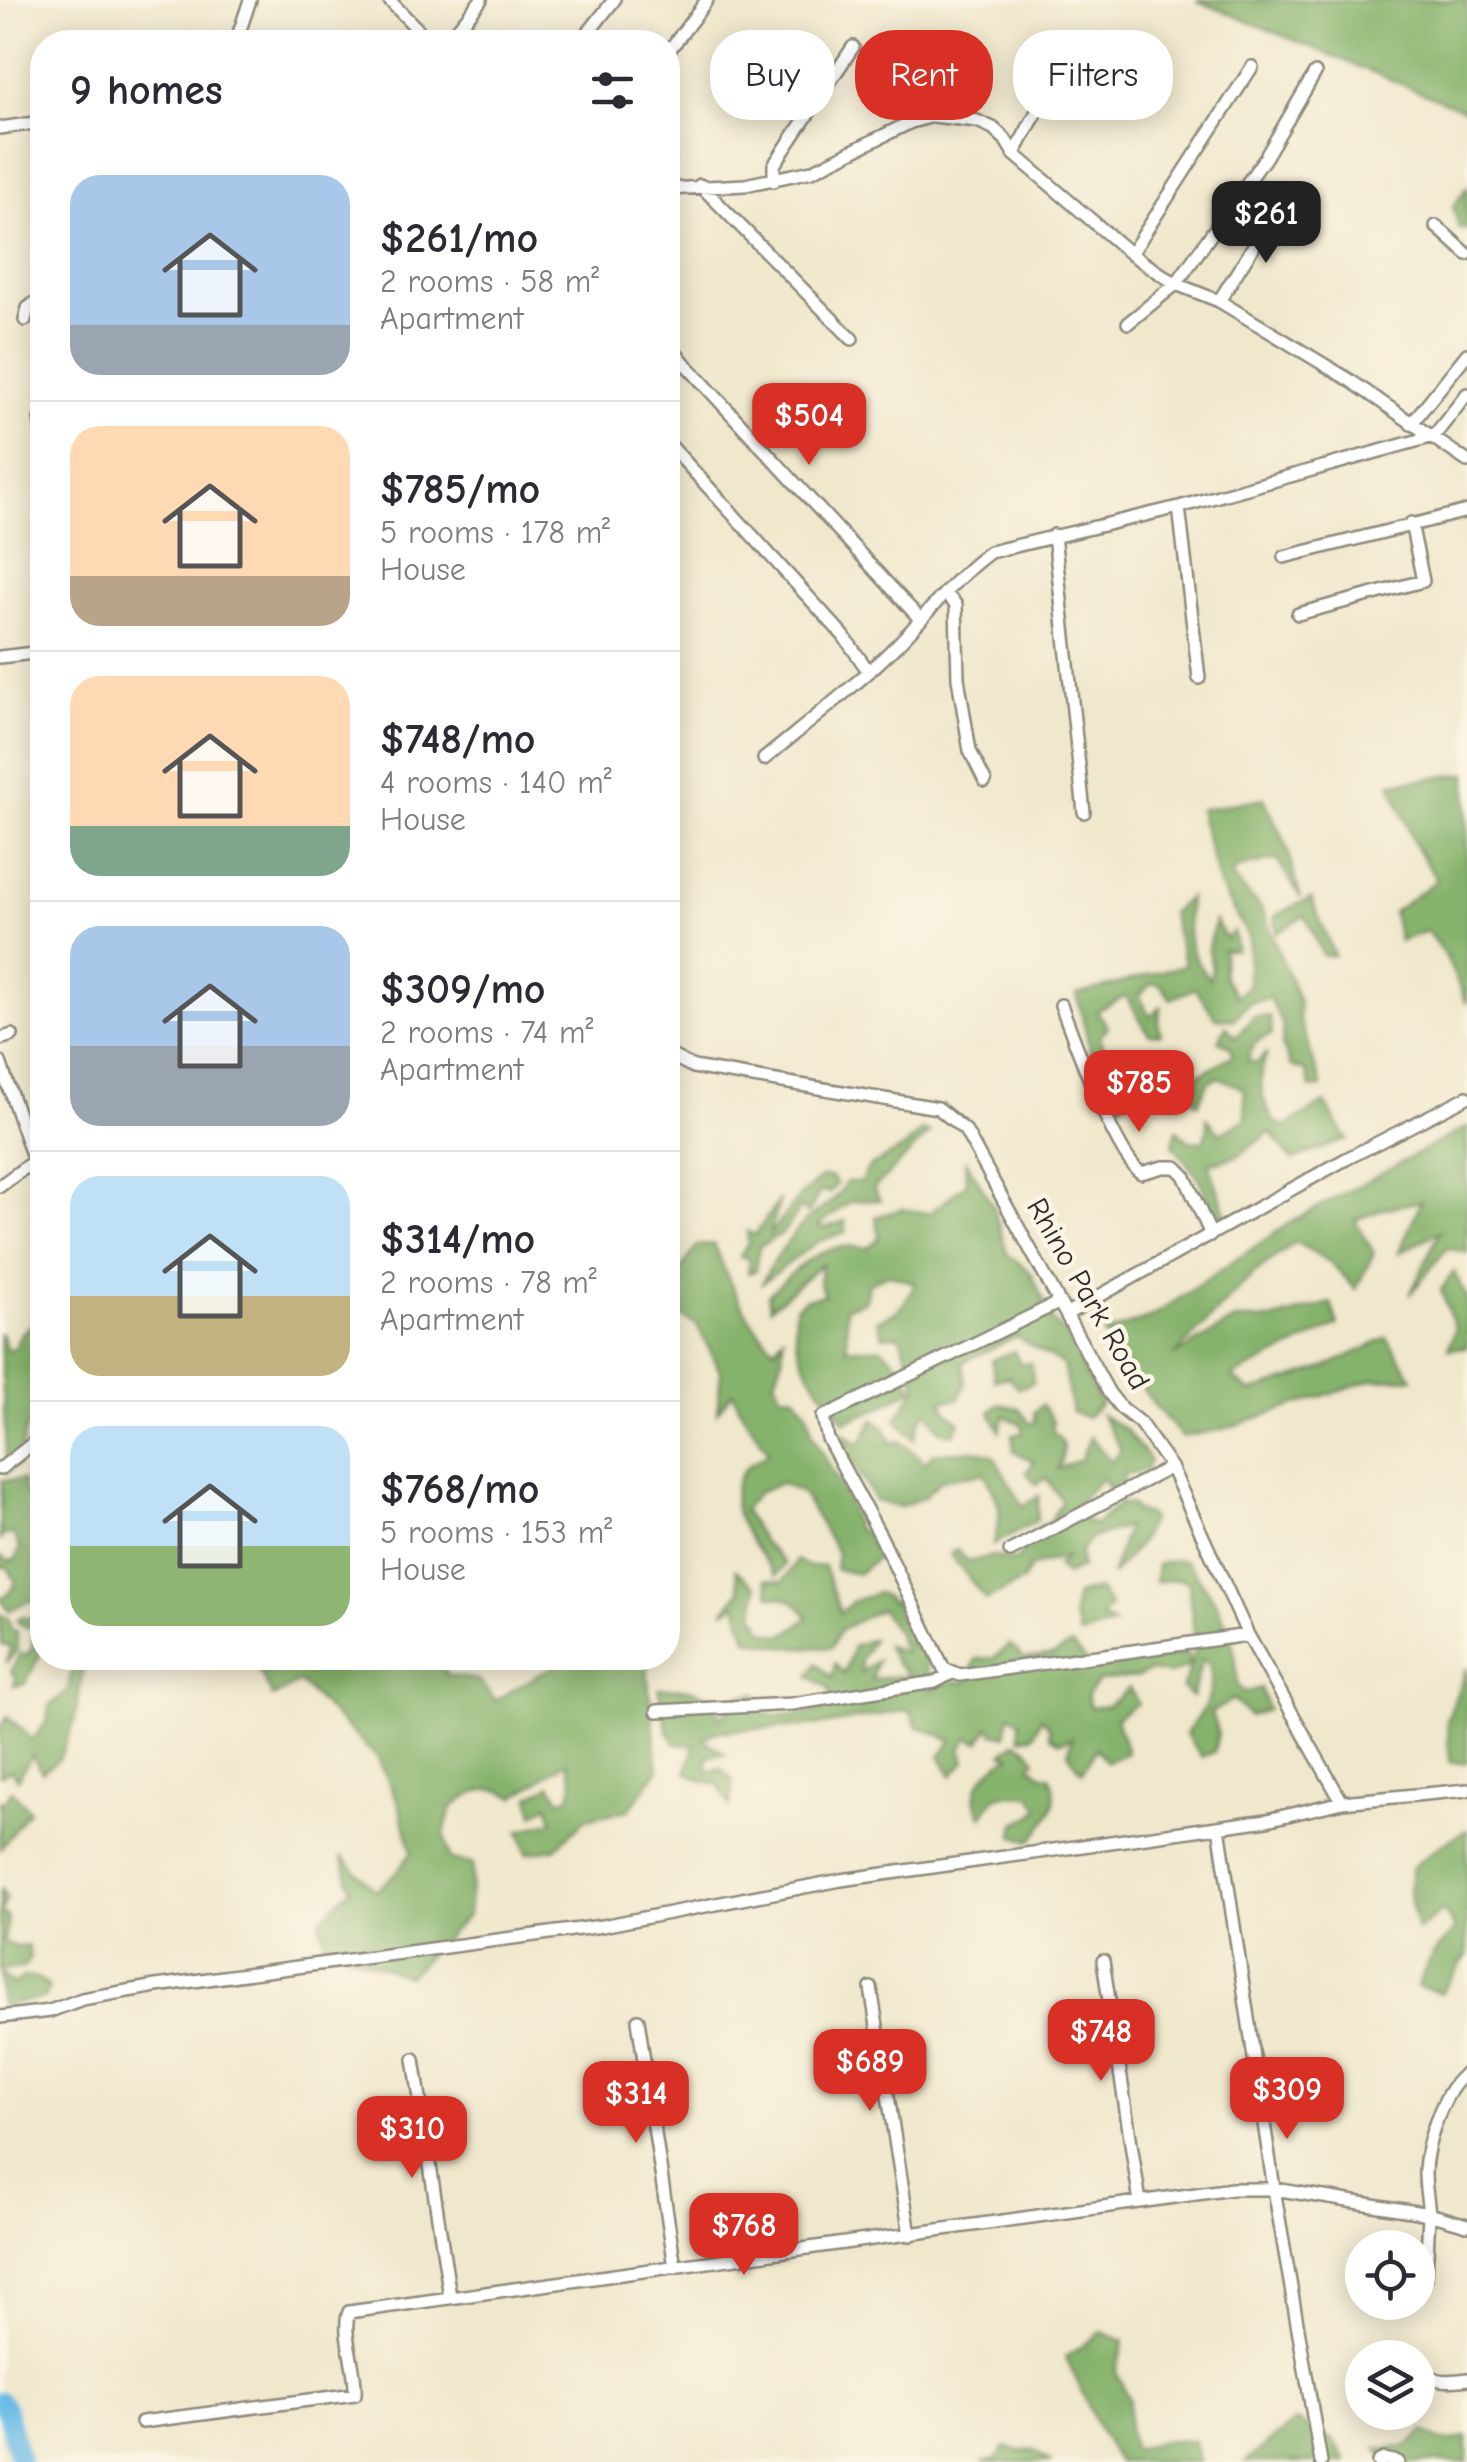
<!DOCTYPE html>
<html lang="en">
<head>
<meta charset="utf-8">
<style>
	:root { --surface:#fff; --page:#f2f2f3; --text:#2b2b33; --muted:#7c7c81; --line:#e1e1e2; --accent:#d93025 }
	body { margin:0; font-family:"Comic Neue",sans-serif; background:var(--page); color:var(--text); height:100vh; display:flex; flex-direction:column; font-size:38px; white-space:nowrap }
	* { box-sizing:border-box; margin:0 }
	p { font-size:32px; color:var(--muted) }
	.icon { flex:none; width:55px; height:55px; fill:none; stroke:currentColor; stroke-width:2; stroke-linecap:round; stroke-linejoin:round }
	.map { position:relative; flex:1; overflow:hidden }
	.panel { position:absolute; left:30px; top:30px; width:650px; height:1640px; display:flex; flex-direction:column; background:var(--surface); border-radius:40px; box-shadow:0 5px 25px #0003 }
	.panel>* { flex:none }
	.top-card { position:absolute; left:710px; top:30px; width:605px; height:90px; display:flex; gap:20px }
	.tools { position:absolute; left:1345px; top:2230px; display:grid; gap:20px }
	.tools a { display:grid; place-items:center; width:90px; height:90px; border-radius:50%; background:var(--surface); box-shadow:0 5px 25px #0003; font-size:50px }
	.price { position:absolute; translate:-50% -85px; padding:0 22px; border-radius:20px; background:var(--accent); color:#fff; font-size:32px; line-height:65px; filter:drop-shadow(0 2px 5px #0008) }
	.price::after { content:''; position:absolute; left:50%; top:60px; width:30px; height:22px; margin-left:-15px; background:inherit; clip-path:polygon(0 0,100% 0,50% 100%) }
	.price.on { background:#222; color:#fff }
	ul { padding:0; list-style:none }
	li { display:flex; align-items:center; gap:30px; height:250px; padding:0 40px }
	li+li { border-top:2px solid var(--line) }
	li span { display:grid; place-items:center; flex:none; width:280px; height:200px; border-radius:30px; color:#555 }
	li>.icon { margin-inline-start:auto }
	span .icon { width:120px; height:120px; fill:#fffc; stroke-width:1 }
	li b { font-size:42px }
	h2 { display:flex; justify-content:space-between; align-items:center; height:120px; padding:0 40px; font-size:42px }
	.tag { padding:0 35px; border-radius:40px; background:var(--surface); box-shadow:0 5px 25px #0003; font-size:35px; line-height:90px }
	.tag.on { background:var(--accent); color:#fff }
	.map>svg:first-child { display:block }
	.forest { fill:#86b36c; stroke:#586f4c; stroke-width:2.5 }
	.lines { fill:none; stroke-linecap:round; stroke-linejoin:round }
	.river { stroke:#6bbbe6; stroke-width:20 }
	.minor-casing { stroke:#8e8a7c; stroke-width:16 }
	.minor { stroke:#fff; stroke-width:11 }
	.labels { text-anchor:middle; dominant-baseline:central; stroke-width:9; stroke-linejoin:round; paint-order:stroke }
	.street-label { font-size:30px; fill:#2b2b2b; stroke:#fcf5e5 }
</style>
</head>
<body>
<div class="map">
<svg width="1467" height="2462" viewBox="0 0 1467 2462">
	<rect width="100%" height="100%" fill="#fcf5e5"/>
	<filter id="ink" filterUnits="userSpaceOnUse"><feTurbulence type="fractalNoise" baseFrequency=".01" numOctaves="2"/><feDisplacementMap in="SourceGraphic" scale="20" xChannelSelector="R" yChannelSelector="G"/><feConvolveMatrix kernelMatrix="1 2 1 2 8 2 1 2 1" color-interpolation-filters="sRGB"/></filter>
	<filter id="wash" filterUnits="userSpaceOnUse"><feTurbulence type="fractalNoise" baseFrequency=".0048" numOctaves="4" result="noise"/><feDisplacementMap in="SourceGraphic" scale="40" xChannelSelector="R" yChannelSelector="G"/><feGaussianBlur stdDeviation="2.25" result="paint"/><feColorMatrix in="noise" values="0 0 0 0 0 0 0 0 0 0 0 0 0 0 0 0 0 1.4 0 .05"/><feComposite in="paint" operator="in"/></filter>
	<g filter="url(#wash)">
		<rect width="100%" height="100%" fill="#f0e8cc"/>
		<path class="forest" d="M 1196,0 L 1467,0 L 1467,111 Z
			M 1467,187 L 1467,229 L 1459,228 L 1453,207 Z
			M 1467,774 L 1467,1004 L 1445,955 L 1427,931 L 1399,941 L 1393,912 L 1437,880 L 1414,844 L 1391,783 Z
			M 1264,798 L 1286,845 L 1301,898 L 1277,859 L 1238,868 L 1231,876 L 1262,909 L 1299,1002 L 1299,1018 L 1322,1087 L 1310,1088 L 1306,1071 L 1291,1066 L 1282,1045 L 1283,1025 L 1269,998 L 1249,1003 L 1233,1020 L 1216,1018 L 1195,988 L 1171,999 L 1161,985 L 1152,983 L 1139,996 L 1150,1016 L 1161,1007 L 1158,1025 L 1161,1034 L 1149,1034 L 1126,996 L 1097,1011 L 1108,1027 L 1100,1037 L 1110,1066 L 1133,1073 L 1118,1084 L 1126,1101 L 1115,1107 L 1094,1067 L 1077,995 L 1185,965 L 1171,913 L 1189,897 C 1186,934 1186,950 1209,979 L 1212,968 L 1208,948 L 1215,921 L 1226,939 L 1233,931 L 1237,950 L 1223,950 L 1224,978 L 1236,996 L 1248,986 L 1249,938 L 1219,885 L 1199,810 Z
			M 1311,898 L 1334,955 L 1323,956 L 1305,915 L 1277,933 L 1275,916 Z
			M 1270,1016 L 1272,1035 C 1256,1039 1252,1045 1248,1061 L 1257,1063 L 1267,1053 C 1257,1079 1260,1098 1274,1122 L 1286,1126 L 1325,1103 L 1347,1139 L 1292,1160 L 1271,1132 L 1237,1156 L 1209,1164 L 1227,1216 L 1214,1218 L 1201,1182 L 1173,1144 L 1177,1130 L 1190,1142 L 1203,1141 L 1208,1128 L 1207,1118 L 1220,1133 L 1246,1119 L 1244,1089 L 1219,1077 L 1208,1082 L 1198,1104 L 1186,1090 L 1185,1071 L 1195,1077 L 1233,1055 L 1229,1045 L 1219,1041 L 1226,1026 L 1236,1037 L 1253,1017 Z
			M 1467,1127 L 1467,1253 L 1447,1248 L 1410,1295 L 1440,1231 L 1399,1253 L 1421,1201 L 1383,1209 L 1355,1220 L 1374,1253 L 1356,1289 L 1331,1263 L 1296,1242 L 1255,1272 L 1174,1356 L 1235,1320 L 1271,1320 L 1331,1303 L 1338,1325 L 1232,1377 L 1251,1392 L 1324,1368 L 1387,1338 L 1413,1378 L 1371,1380 L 1224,1429 L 1182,1437 L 1154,1405 L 1104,1334 L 1152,1317 L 1291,1222 Z
			M 922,1130 L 930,1133 L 873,1189 L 880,1200 L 851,1201 L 819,1225 L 825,1228 L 845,1221 L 846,1232 L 817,1242 L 762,1283 C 768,1267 792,1234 805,1222 C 822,1206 836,1204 846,1182 L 861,1182 L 869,1167 L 904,1148 Z
			M 965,1159 L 992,1204 L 1008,1255 L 1030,1271 L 1052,1320 L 1066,1335 L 1101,1404 L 1086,1417 L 1072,1412 L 1063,1365 L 1016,1337 L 963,1362 L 966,1384 L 958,1399 L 942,1401 L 947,1412 L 960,1422 L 954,1434 L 941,1431 L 927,1411 L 920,1420 L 915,1439 L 896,1419 L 917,1386 L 900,1335 L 883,1336 L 877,1320 C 900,1314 905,1304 915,1283 L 888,1274 L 868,1284 L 865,1301 L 846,1307 L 847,1348 L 881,1348 L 899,1363 L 913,1388 L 883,1406 L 845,1422 C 819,1388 787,1351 796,1307 L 806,1299 L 824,1295 L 819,1281 L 822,1264 L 770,1308 L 768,1295 C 801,1265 821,1240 868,1248 L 879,1238 L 876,1217 L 902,1209 L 930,1213 L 966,1184 Z
			M 822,1177 L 831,1177 L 837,1184 L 829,1193 L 820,1191 L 808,1214 L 801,1207 L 783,1233 L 759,1247 L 755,1271 L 748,1273 L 749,1258 L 740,1257 L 748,1243 L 747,1231 L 755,1235 L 780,1199 L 769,1236 L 799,1197 Z
			M 714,1244 C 728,1280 746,1323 775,1348 L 783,1336 L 782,1359 L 775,1380 L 781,1394 L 795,1395 L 808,1413 L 812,1433 L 848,1500 L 856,1529 L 865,1533 L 878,1557 L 858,1574 L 835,1569 L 837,1553 L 802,1493 L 781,1483 L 758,1492 L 743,1510 L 763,1542 L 785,1564 L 776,1576 C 755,1545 712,1502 749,1465 C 755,1460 764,1457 769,1452 L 741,1411 L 733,1392 L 717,1412 L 721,1373 L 697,1325 L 678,1314 L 668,1322 L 668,1288 L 697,1246 Z
			M 1454,1272 L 1467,1298 L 1467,1347 L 1448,1349 L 1455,1329 L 1441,1290 Z
			M 31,1325 L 42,1331 L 42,1418 L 26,1428 L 19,1463 L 7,1473 L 0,1332 L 8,1351 L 15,1347 L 20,1335 Z
			M 1014,1351 L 1020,1364 L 1031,1363 L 1033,1383 L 1018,1388 L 1008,1377 L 994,1380 L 992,1360 Z
			M 998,1404 L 1019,1408 L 1030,1424 L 1035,1422 L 1034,1412 L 1042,1405 L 1053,1422 L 1052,1431 C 1068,1443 1064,1454 1058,1469 L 1081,1459 L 1090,1437 L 1111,1461 L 1121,1450 L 1101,1415 L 1126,1430 L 1150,1461 L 1145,1471 L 1123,1474 L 1124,1483 L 1110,1491 L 1102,1478 L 1088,1492 L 1077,1508 L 1084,1519 L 1095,1525 L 1120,1503 L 1132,1505 L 1135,1511 L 1149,1515 L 1151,1520 L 1139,1544 L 1111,1576 L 1127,1527 L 1090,1538 L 1080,1553 L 1081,1568 L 1066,1575 L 1057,1566 L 1066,1557 L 1030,1567 L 1023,1581 L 986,1600 L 950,1554 L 957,1549 L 968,1562 L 994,1556 L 1017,1560 L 1032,1533 L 1051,1520 L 1062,1501 L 1046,1478 L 1036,1484 L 1027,1473 L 1034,1461 L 1014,1452 L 1012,1434 L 1023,1434 L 1022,1424 L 1004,1416 L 1000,1431 L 990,1411 Z
			M 874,1419 L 886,1428 L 892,1443 L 900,1441 L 926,1463 L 932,1454 L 974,1450 L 993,1455 L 1023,1506 L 1039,1496 L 1037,1520 L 993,1545 C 1004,1513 1001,1502 984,1473 L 941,1480 L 924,1497 L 900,1507 L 875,1501 L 853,1462 L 842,1433 L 860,1444 Z
			M 2,1480 L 23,1480 L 24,1492 L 33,1498 L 41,1509 L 36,1520 L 42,1522 L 42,1602 L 28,1601 L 9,1611 L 0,1598 L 9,1593 L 16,1583 L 7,1566 L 0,1568 L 0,1556 L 8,1561 L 15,1560 L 20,1549 L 14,1535 L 5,1534 L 0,1540 Z
			M 797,1560 L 809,1567 L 824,1566 L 840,1613 L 853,1601 L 878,1593 L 888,1598 L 891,1603 L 899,1597 C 896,1609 895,1614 905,1622 L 910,1616 L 913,1621 L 909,1630 L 916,1637 L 910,1645 L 922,1647 C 929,1661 926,1674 929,1690 L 951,1681 L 966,1682 L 976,1659 L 994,1658 L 1010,1644 L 1024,1659 L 1055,1655 L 1071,1645 C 1078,1652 1085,1662 1094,1667 C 1102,1671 1171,1655 1187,1653 L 1190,1666 L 1169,1674 L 1150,1671 L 1136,1677 L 1099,1681 L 1087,1694 L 1090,1708 L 1107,1706 L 1129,1688 L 1138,1703 L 1116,1718 L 1127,1753 L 1106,1762 L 1097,1748 L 1082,1772 L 1068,1753 L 1072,1738 L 1060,1742 L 1050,1736 L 1049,1726 L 1041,1718 L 1033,1736 L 1020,1738 L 1020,1722 L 1010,1714 L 1006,1736 L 994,1733 L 989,1727 L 980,1742 L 968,1738 L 961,1749 L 965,1761 L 952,1776 L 940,1756 L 952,1740 L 917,1726 L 909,1710 L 823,1725 L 718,1731 L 703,1739 L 725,1754 L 708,1756 L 707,1772 L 721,1768 L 733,1781 L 730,1806 L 719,1785 L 705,1782 L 686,1772 L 695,1746 L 676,1743 L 668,1732 L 658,1688 C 691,1689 707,1684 721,1718 L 739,1696 L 756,1693 L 766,1715 L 798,1715 L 833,1707 L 829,1688 L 809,1676 L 817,1664 L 832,1678 L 835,1664 L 844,1674 L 853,1646 L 872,1639 L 861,1660 L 861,1673 L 877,1660 L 871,1679 L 909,1675 L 895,1662 L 886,1645 L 904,1653 L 897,1633 L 881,1609 L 840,1630 L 831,1648 L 786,1647 L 747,1639 L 737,1604 L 723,1612 L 740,1591 L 736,1570 L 757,1587 L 754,1614 L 764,1631 L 783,1636 L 808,1618 C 798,1601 789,1597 770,1596 L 766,1579 L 783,1582 Z
			M 1175,1560 L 1185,1561 C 1216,1596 1239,1638 1237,1685 L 1244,1693 L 1260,1688 L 1268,1710 L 1249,1716 L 1233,1699 L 1211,1713 L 1218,1733 L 1214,1752 L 1201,1757 L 1186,1734 C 1204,1708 1217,1697 1209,1664 L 1202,1660 L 1192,1697 L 1182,1688 C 1204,1640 1190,1629 1189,1582 L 1177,1579 L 1155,1582 L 1157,1565 Z
			M 1098,1589 L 1110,1606 L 1101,1618 L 1114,1624 L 1080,1636 L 1073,1616 L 1076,1595 Z
			M 39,1610 L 42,1611 L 42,1651 L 25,1684 L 14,1686 L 16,1677 L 11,1672 L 20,1653 L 26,1656 L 32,1648 L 34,1627 L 25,1627 L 16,1620 L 23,1616 L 32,1619 Z
			M 0,1614 L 9,1619 L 11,1630 L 17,1631 L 17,1650 L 6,1663 L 11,1647 L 2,1645 Z
			M 74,1658 L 81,1658 L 79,1661 L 84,1665 L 74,1723 L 59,1759 L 42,1772 L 32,1755 L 18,1779 L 11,1770 L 0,1776 L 0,1730 L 7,1716 L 33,1740 L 47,1720 L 49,1706 L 68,1691 Z
			M 252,1658 L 442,1658 L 446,1675 L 478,1680 L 495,1700 L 568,1658 L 646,1658 L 658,1770 L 629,1810 L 586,1819 L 554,1849 L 527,1853 L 519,1831 L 553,1821 L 548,1805 L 534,1815 L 530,1797 L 551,1785 L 560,1799 L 570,1797 L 573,1781 L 567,1762 L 515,1797 C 488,1782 476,1791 452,1807 L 444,1832 L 450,1860 L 473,1864 L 468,1915 L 408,1976 L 325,1946 L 320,1920 L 351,1889 L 342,1856 L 376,1891 L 396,1873 L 412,1852 L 398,1802 L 377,1757 L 299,1682 L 273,1697 Z
			M 1467,1667 L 1467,1762 L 1450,1763 L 1447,1720 Z
			M 1016,1742 C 1026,1745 1032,1752 1036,1761 L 1030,1765 L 1040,1774 L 1050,1776 C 1063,1800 1047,1823 1030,1841 L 1014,1836 L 1015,1823 L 1032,1816 L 1039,1808 L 1031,1795 C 1003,1796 997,1786 983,1817 C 963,1790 988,1768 1011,1756 L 1003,1753 Z
			M 12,1791 L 29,1810 L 0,1849 L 0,1800 L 3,1803 Z
			M 1467,1830 L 1467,1955 L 1441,1993 L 1417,1986 L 1431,1957 L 1455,1929 L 1443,1910 L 1417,1931 L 1409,1891 L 1413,1867 L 1442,1844 Z
			M 0,1888 L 6,1899 L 1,1911 L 8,1918 L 4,1942 L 15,1947 L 28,1946 L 30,1959 L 23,1968 L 0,1970 Z
			M 0,1972 L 14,1985 L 23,1977 L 37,1978 L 49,1987 L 45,1998 L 0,2006 Z
			M 1102,2332 L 1124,2341 L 1116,2372 L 1129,2399 L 1128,2431 L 1133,2450 L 1159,2442 L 1192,2440 L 1200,2462 L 1118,2462 L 1100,2432 L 1066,2357 Z
			M 1296,2421 L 1333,2440 L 1346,2462 L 1245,2462 Z
			M 1424,2431 C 1441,2443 1448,2444 1467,2437 L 1467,2462 L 1389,2462 L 1377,2448 L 1406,2447 Z
			M 1005,2447 L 1020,2452 L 1032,2449 L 1051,2462 L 982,2462 L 996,2459 Z"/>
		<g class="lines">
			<path class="river" d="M 0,2401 L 6,2409 L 20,2462"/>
		</g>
	</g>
	<g filter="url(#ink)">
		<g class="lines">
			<g class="minor-casing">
				<path id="minor" d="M 389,0 L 430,42
					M 236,42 L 250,0
					M 447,42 L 481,0
					M 581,42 L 614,0
					M 668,52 L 707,0
					M 0,128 L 42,122
					M 1014,154 L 1046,95 L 1077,71
					M 774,181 L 774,165 L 853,47
					M 700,185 L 852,339
					M 668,189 L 745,185 L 812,171 L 911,122 L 933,116 L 977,121 L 993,128 L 1005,139 L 1014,154 L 1131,254 L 1176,284 L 1219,301 L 1348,379 L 1467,461
					M 1436,226 L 1467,254
					M 1131,254 L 1252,67
					M 1219,301 L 1277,209
					M 25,320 L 28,308 L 42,297
					M 1128,323 L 1176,284 L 1265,158 L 1315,73
					M 668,345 L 920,619
					M 40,419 L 42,434
					M 1411,424 L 1467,354
					M 668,443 L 843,635 L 867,669
					M 1179,507 L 1199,678
					M 1054,535 L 1084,812
					M 1284,557 L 1467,511
					M 945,593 L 956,605 L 958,678 L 970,751 L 985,781
					M 1298,614 L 1423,581 L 1411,523
					M 0,657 L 42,652
					M 764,759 C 809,722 857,685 898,644 C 929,613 954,578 990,552 L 1179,507 L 1434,436 L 1467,394
					M 1061,1005 C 1074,1039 1115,1155 1141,1173 L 1163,1167 L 1176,1167 L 1184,1175 L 1211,1235
					M 0,1039 L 12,1035
					M 668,1054 L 693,1067 L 938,1108 L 965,1130 L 1109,1393 L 1121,1408 L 1140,1423 L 1171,1467 L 1248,1635 L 1342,1802
					M 0,1062 L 34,1161
					M 0,1186 L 42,1155
					M 1060,1302 L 823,1417 L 828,1439 L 880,1535 L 944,1669 L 960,1675 L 1248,1635
					M 1067,1314 L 1346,1159 L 1467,1097
					M 0,1469 L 42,1436
					M 1010,1551 L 1171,1467
					M 657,1711 L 792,1704 L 935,1682 L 950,1674
					M 1219,1827 L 1274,2189 L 1321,2462
					M 1103,1961 L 1140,2202
					M 871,1988 L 910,2235
					M 0,2017 L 50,2011 L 82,1999 L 156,1986 L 602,1926 L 841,1880 L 1267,1820 L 1342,1802 L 1467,1790
					M 638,2020 L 675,2267
					M 414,2059 L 450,2297
					M 1467,2073 C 1443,2088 1425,2146 1425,2174 C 1425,2188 1428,2201 1429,2214 L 1467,2225
					M 1418,2366 C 1432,2383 1446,2382 1467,2379
					M 142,2422 L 355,2394 C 357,2368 341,2334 349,2312 L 1232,2189 L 1274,2189 L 1429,2214 L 1426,2278
					M 1378,2462 L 1384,2459 L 1398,2462"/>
			</g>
			<use href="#minor" class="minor"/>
		</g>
	</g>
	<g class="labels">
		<g class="street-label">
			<text transform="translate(1088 1294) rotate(60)">Rhino Park Road</text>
		</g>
	</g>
</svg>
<div class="tools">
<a><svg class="icon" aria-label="locate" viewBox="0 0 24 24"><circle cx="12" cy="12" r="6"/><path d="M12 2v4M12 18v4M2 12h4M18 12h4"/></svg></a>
<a><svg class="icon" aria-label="layers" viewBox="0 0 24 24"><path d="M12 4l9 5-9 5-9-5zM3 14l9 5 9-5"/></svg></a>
</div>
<b class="price on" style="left:1266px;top:266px">$261</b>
<b class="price" style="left:809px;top:468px">$504</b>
<b class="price" style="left:1139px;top:1135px">$785</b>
<b class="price" style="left:1101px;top:2084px">$748</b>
<b class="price" style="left:870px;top:2114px">$689</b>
<b class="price" style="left:1287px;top:2142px">$309</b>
<b class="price" style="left:636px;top:2146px">$314</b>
<b class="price" style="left:412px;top:2181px">$310</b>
<b class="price" style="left:744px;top:2278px">$768</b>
<div class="top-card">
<a class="tag">Buy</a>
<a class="tag on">Rent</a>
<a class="tag">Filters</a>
</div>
<section class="panel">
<h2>9 homes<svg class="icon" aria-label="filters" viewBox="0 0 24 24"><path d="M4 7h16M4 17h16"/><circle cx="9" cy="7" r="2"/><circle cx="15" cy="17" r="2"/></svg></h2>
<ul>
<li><span style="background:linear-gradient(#a9c7e8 75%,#9aa5b1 0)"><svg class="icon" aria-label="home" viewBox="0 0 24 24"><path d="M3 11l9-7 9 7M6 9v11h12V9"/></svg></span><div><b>$261/mo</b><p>2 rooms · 58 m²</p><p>Apartment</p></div></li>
<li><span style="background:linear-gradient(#ffd9b3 75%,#b9a48a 0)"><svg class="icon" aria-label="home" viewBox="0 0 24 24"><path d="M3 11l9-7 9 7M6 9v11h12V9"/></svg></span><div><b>$785/mo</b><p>5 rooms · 178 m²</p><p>House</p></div></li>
<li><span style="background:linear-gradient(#ffd9b3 75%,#7fa58c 0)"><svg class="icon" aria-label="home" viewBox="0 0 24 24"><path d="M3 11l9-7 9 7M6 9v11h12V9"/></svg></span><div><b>$748/mo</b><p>4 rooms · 140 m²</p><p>House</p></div></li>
<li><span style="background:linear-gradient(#a9c7e8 60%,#9aa5b1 0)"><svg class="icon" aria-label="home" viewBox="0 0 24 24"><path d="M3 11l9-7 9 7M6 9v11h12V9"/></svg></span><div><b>$309/mo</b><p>2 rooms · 74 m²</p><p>Apartment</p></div></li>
<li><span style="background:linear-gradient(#bfe0f5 60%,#c2b280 0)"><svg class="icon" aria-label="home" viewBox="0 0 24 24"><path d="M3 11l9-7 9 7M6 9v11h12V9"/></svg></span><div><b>$314/mo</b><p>2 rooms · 78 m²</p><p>Apartment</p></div></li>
<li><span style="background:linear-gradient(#bfe0f5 60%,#8fb573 0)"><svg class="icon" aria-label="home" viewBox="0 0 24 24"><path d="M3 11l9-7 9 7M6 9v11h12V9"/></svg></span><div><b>$768/mo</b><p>5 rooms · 153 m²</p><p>House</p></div></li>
</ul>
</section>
</div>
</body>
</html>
